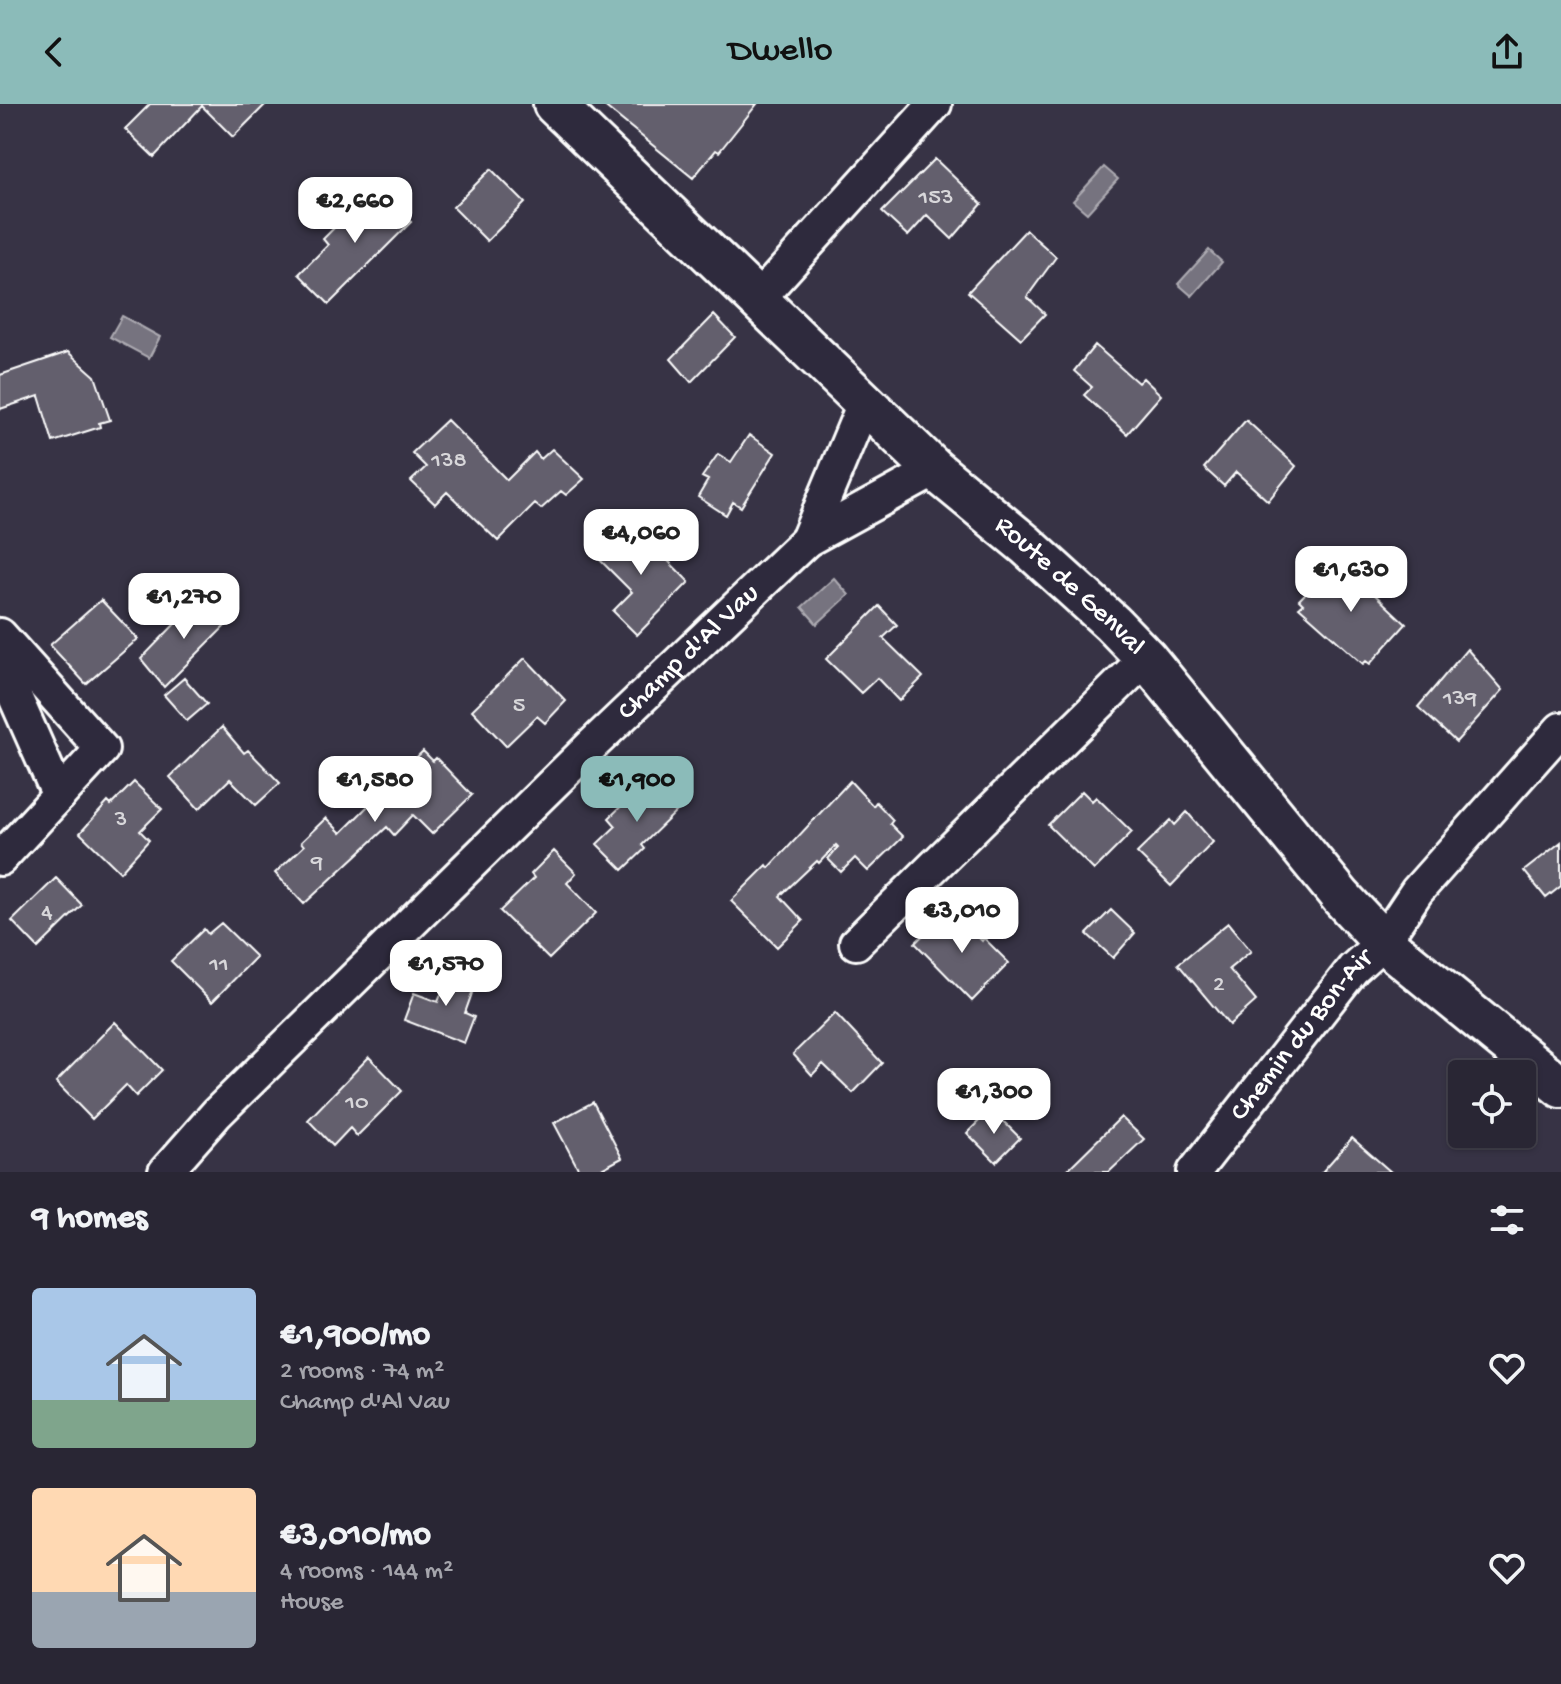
<!DOCTYPE html>
<html lang="en">
<head>
<meta charset="utf-8">
<style>
	:root { --surface:#292634; --page:#312e3c; --text:#f1f3f6; --muted:#a5a5ac; --line:#45434f; --accent:#8bbbb9 }
	body { margin:0; font-family:"Gochi Hand",sans-serif; background:var(--page); color:var(--text); height:100vh; display:flex; flex-direction:column; font-size:30px; white-space:nowrap }
	* { box-sizing:border-box; margin:0 }
	p { font-size:26px; color:var(--muted) }
	.icon { flex:none; width:44px; height:44px; fill:none; stroke:currentColor; stroke-width:2; stroke-linecap:round; stroke-linejoin:round }
	.map { position:relative; height:1068px; overflow:hidden }
	.panel { display:flex; flex-direction:column; background:var(--surface); flex:1 }
	.panel>* { flex:none }
	.controls { position:absolute; left:1448px; top:956px; display:grid; gap:16px }
	.controls a { display:grid; place-items:center; width:88px; height:88px; border-radius:8px; background:var(--surface); box-shadow:0 2px 6px #0004,0 0 0 2px var(--line); font-size:40px }
	.price { position:absolute; translate:-50% -68px; padding:0 18px; border-radius:16px; background:#fff; color:#222; font-size:26px; line-height:52px; filter:drop-shadow(0 2px 4px #0008) }
	.price::after { content:''; position:absolute; left:50%; top:48px; width:24px; height:18px; margin-left:-12px; background:inherit; clip-path:polygon(0 0,100% 0,50% 100%) }
	.price.selected { background:var(--accent); color:#111 }
	ul { padding:0; list-style:none }
	li { display:flex; align-items:center; gap:24px; height:200px; padding:0 32px }
	li span { display:grid; place-items:center; flex:none; width:224px; height:160px; border-radius:8px; color:#555 }
	li>.icon { margin-inline-start:auto }
	span .icon { width:96px; height:96px; fill:#fffc; stroke-width:1 }
	li b { font-size:34px }
	h2 { display:flex; justify-content:space-between; align-items:center; height:96px; padding:0 32px; font-size:34px }
	header { display:flex; justify-content:space-between; align-items:center; height:104px; padding:0 32px; background:var(--accent); color:#111; font-size:36px; font-weight:600 }
	.map>svg:first-child { display:block }
	.water { fill:#76737f; stroke:#adabb2; stroke-width:2 }
	.building { fill:#635f6d; stroke:#fff; stroke-width:2 }
	.lines { fill:none; stroke-linecap:round; stroke-linejoin:round }
	.minor-casing { stroke:#fff; stroke-width:38 }
	.major-casing { stroke:#fff; stroke-width:46 }
	.minor { stroke:#2f2a3d; stroke-width:32 }
	.major { stroke:#2f2a3d; stroke-width:40 }
	.labels { text-anchor:middle; dominant-baseline:central; stroke-width:6; stroke-linejoin:round; paint-order:stroke }
	.number-label { font-size:24px; fill:#d8d7da }
	.street-label { font-size:28px; fill:#fff; stroke:#2f2a3d }
</style>
</head>
<body>
<header><svg class="icon" aria-label="back" viewBox="0 0 24 24"><path d="M15 5l-7 7 7 7"/></svg>Dwello<svg class="icon" aria-label="share" viewBox="0 0 24 24"><path d="M12 15V3M7 8l5-5 5 5M5 13v7h14v-7"/></svg></header>
<div class="map">
<svg width="1561" height="1068" viewBox="0 0 1561 1068">
	<rect width="100%" height="100%" fill="#373345"/>
	<filter id="ink" filterUnits="userSpaceOnUse"><feTurbulence type="fractalNoise" baseFrequency=".0125" numOctaves="2"/><feDisplacementMap in="SourceGraphic" scale="16" xChannelSelector="R" yChannelSelector="G"/><feConvolveMatrix kernelMatrix="1 2 1 2 8 2 1 2 1" color-interpolation-filters="sRGB"/></filter>
	<g filter="url(#ink)">
		<path class="water" d="M 1104,63 L 1118,75 L 1087,109 L 1073,97 Z
			M 1209,146 L 1222,158 L 1192,192 L 1178,180 Z
			M 122,212 L 160,233 L 149,254 L 110,233 Z
			M 834,474 L 849,491 L 817,520 L 802,503 Z"/>
		<path class="building" d="M 150,0 L 266,0 L 233,33 L 202,2 L 154,53 L 125,25 Z
			M 602,0 L 757,0 L 719,48 L 716,46 L 693,74 Z
			M 935,55 L 982,100 L 952,135 L 927,111 L 908,132 L 882,108 Z
			M 491,65 L 525,99 L 487,137 L 453,103 Z
			M 375,83 L 411,118 L 329,200 L 299,170 L 328,141 L 323,135 Z
			M 1026,126 L 1056,153 L 1027,193 L 1045,210 L 1021,235 L 968,188 Z
			M 714,211 L 735,233 L 691,278 L 671,255 Z
			M 1095,241 L 1138,279 L 1143,274 L 1161,291 L 1127,330 L 1084,291 L 1092,283 L 1074,267 Z
			M 68,248 L 95,272 L 110,316 L 99,319 L 100,323 L 53,338 L 39,292 L 0,305 L 0,271 Z
			M 447,316 L 507,376 L 535,348 L 541,355 L 552,345 L 584,375 L 566,391 L 561,387 L 541,405 L 535,400 L 498,437 L 447,388 L 435,400 L 411,377 L 426,363 L 412,349 Z
			M 1246,316 L 1296,362 L 1268,397 L 1236,368 L 1224,382 L 1204,364 Z
			M 749,331 L 775,349 L 741,403 L 733,398 L 726,411 L 698,393 L 708,376 L 702,373 L 718,350 L 731,358 Z
			M 630,418 L 689,478 L 637,531 L 613,507 L 632,488 L 596,452 Z
			M 1338,456 L 1406,520 L 1370,560 L 1366,557 L 1363,560 L 1299,503 L 1303,500 L 1299,496 Z
			M 201,493 L 228,519 L 164,583 L 141,555 Z
			M 101,496 L 138,535 L 86,580 L 50,541 Z
			M 879,502 L 897,521 L 883,534 L 923,573 L 899,597 L 877,574 L 861,589 L 826,555 Z
			M 1467,545 L 1503,586 L 1456,638 L 1418,603 Z
			M 525,554 L 566,597 L 545,619 L 537,612 L 506,642 L 472,606 Z
			M 184,574 L 207,600 L 187,617 L 164,591 Z
			M 222,623 L 244,649 L 248,646 L 280,679 L 256,701 L 230,675 L 199,705 L 170,673 Z
			M 423,647 L 433,657 L 436,654 L 472,691 L 432,730 L 413,711 L 394,731 L 387,723 L 304,800 L 275,769 L 304,742 L 301,738 L 326,714 L 341,729 Z
			M 649,675 L 678,706 L 642,741 L 645,745 L 623,766 L 597,740 L 616,722 L 609,714 Z
			M 850,677 L 873,702 L 876,698 L 893,716 L 890,720 L 903,733 L 868,767 L 855,754 L 841,768 L 828,755 L 838,743 L 836,741 L 819,759 L 817,757 L 780,792 L 803,817 L 777,843 L 731,797 L 767,761 L 769,764 Z
			M 134,678 L 162,705 L 140,727 L 149,736 L 120,768 L 80,729 L 108,698 L 111,701 Z
			M 1082,687 L 1092,697 L 1096,693 L 1132,728 L 1094,766 L 1048,721 Z
			M 1187,708 L 1213,738 L 1171,782 L 1137,749 L 1171,716 L 1175,721 Z
			M 1561,738 L 1561,782 L 1546,794 L 1524,767 Z
			M 554,747 L 576,769 L 567,779 L 596,809 L 549,855 L 500,807 L 534,774 L 531,770 Z
			M 56,774 L 82,801 L 38,844 L 12,817 Z
			M 950,805 L 982,837 L 984,834 L 1009,859 L 972,897 L 915,839 Z
			M 1111,806 L 1135,829 L 1113,854 L 1087,830 Z
			M 221,819 L 256,853 L 212,898 L 171,857 L 204,825 L 208,830 Z
			M 1228,819 L 1251,847 L 1229,865 L 1256,897 L 1229,921 L 1178,860 Z
			M 451,865 L 477,875 L 465,909 L 474,913 L 464,939 L 404,916 L 414,889 L 438,898 Z
			M 835,909 L 882,959 L 853,989 L 823,960 L 812,971 L 793,950 Z
			M 115,918 L 162,966 L 136,992 L 126,981 L 92,1015 L 56,978 Z
			M 369,953 L 402,987 L 357,1032 L 350,1024 L 333,1042 L 308,1016 Z
			M 593,998 L 622,1054 L 596,1068 L 580,1068 L 554,1019 Z
			M 991,1005 L 1020,1034 L 996,1058 L 967,1029 Z
			M 1121,1013 L 1144,1035 L 1109,1068 L 1065,1068 Z
			M 1352,1034 L 1391,1068 L 1322,1068 Z"/>
		<g class="lines">
			<g class="minor-casing">
				<g id="minor">
					<path d="M 758,195 L 935,0"/>
					<path d="M 807,436 L 865,297"/>
					<path d="M 0,531 L 102,645 L 0,755"/>
					<path d="M 0,559 L 59,692"/>
					<path d="M 856,839 L 1146,554"/>
					<path id="s1" d="M 165,1068 L 217,1009 L 591,642 L 807,436 L 935,366"/>
					<path id="s2" d="M 1194,1068 L 1353,865 L 1383,838 L 1417,787 L 1561,625"/>
				</g>
			</g>
			<g class="major-casing">
				<g id="major">
					<path id="s3" d="M 554,0 L 935,366 L 1026,441 L 1112,519 L 1146,554 L 1341,793 L 1383,838 L 1561,983"/>
				</g>
			</g>
			<use href="#minor" class="minor"/>
			<use href="#major" class="major"/>
		</g>
	</g>
	<g class="labels">
		<g class="number-label">
			<text x="936" y="94">153</text>
			<text x="449" y="357">138</text>
			<text x="1460" y="595">139</text>
			<text x="519" y="602">5</text>
			<text x="121" y="716">3</text>
			<text x="317" y="759">9</text>
			<text x="47" y="809">4</text>
			<text x="219" y="861">11</text>
			<text x="1219" y="881">2</text>
			<text x="357" y="999">10</text>
		</g>
		<g class="street-label">
			<text stroke="none"><textPath href="#s3" startOffset="706">Route de Genval</textPath></text>
			<text stroke="none"><textPath href="#s1" startOffset="738">Champ d'Al Vau</textPath></text>
			<text stroke="none"><textPath href="#s2" startOffset="174">Chemin du Bon-Air</textPath></text>
		</g>
	</g>
</svg>
<div class="controls">
<a><svg class="icon" aria-label="locate" viewBox="0 0 24 24"><circle cx="12" cy="12" r="6"/><path d="M12 2v4M12 18v4M2 12h4M18 12h4"/></svg></a>
</div>
<b class="price" style="left:355px;top:141px">€2,660</b>
<b class="price" style="left:641px;top:473px">€4,060</b>
<b class="price" style="left:1351px;top:510px">€1,630</b>
<b class="price" style="left:184px;top:537px">€1,270</b>
<b class="price" style="left:375px;top:720px">€1,580</b>
<b class="price selected" style="left:637px;top:720px">€1,900</b>
<b class="price" style="left:962px;top:851px">€3,010</b>
<b class="price" style="left:446px;top:904px">€1,570</b>
<b class="price" style="left:994px;top:1032px">€1,300</b>
</div>
<section class="panel">
<h2>9 homes<svg class="icon" aria-label="filters" viewBox="0 0 24 24"><path d="M4 7h16M4 17h16"/><circle cx="9" cy="7" r="2"/><circle cx="15" cy="17" r="2"/></svg></h2>
<ul>
<li><span style="background:linear-gradient(#a9c7e8 70%,#7fa58c 0)"><svg class="icon" aria-label="home" viewBox="0 0 24 24"><path d="M3 11l9-7 9 7M6 9v11h12V9"/></svg></span><div><b>€1,900/mo</b><p>2 rooms · 74 m²</p><p>Champ d'Al Vau</p></div><svg class="icon" aria-label="heart" viewBox="0 0 24 24"><path d="M12 20l-8-8c-3-5 5-10 8-4 3-6 11-1 8 4z"/></svg></li>
<li><span style="background:linear-gradient(#ffd9b3 65%,#9aa5b1 0)"><svg class="icon" aria-label="home" viewBox="0 0 24 24"><path d="M3 11l9-7 9 7M6 9v11h12V9"/></svg></span><div><b>€3,010/mo</b><p>4 rooms · 144 m²</p><p>House</p></div><svg class="icon" aria-label="heart" viewBox="0 0 24 24"><path d="M12 20l-8-8c-3-5 5-10 8-4 3-6 11-1 8 4z"/></svg></li>
</ul>
</section>
</body>
</html>
